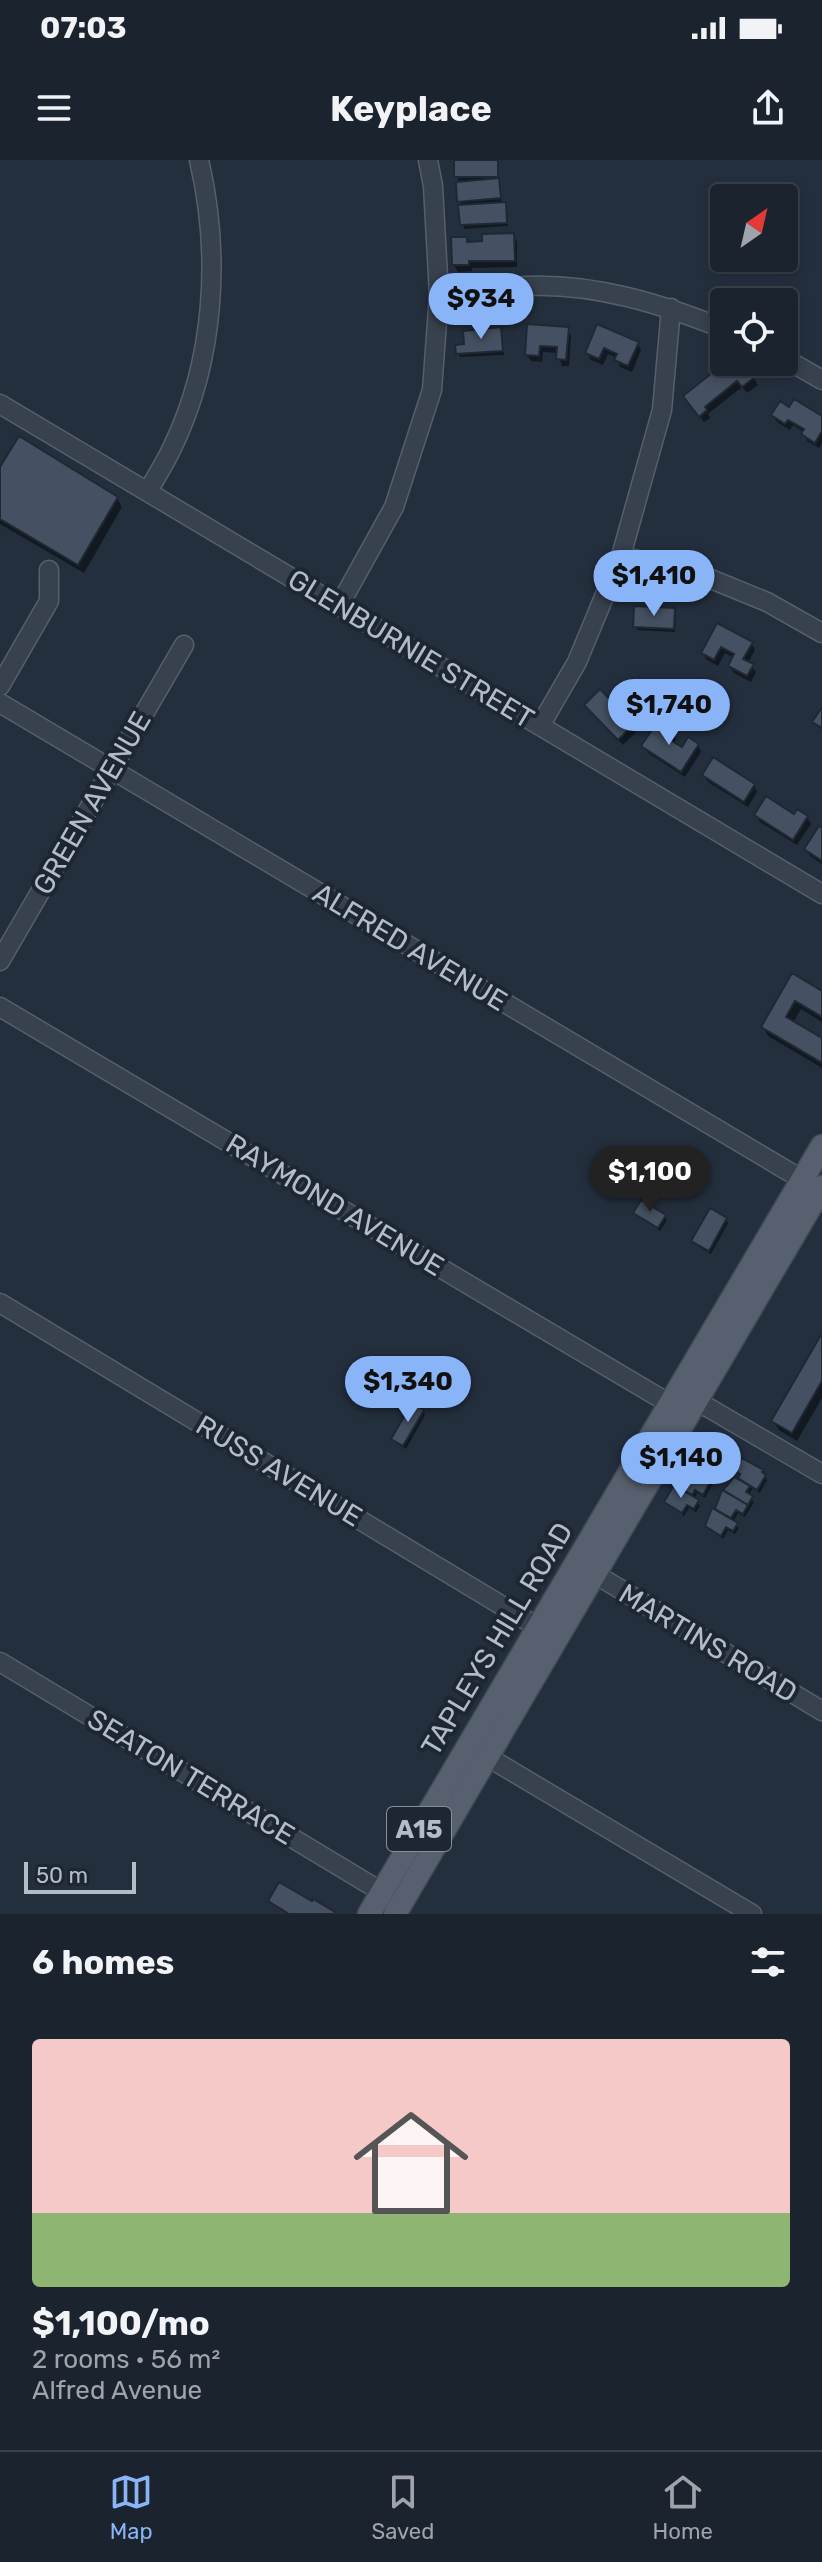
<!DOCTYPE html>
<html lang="en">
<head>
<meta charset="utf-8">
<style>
	:root { --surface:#1b232e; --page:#282f3a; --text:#f1f3f6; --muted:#a0a4aa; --line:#39404a; --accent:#8ab4f8 }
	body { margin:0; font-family:Rubik,sans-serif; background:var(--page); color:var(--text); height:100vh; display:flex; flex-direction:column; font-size:30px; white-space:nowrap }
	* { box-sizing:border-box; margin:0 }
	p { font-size:26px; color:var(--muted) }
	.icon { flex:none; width:44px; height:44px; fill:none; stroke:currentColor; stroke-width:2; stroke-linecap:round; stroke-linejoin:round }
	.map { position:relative; height:1754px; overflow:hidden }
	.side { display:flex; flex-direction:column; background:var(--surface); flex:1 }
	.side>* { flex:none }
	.needle { width:52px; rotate:34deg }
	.fabs { position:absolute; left:710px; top:24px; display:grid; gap:16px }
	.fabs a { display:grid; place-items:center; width:88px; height:88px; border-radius:8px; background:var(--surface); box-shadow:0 4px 12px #0003,0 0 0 2px var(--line); font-size:40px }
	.scale { position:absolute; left:24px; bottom:20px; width:112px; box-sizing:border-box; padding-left:8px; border:4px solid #b4bcc9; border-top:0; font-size:22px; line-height:28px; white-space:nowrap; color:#b4bcc9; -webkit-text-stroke:6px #1d2633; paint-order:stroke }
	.price { position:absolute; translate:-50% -68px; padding:0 18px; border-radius:28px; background:var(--accent); color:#111; font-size:26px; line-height:52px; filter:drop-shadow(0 2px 4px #0008) }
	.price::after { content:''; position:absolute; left:50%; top:48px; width:24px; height:18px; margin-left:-12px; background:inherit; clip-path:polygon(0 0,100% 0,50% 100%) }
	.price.current { background:#222; color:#fff }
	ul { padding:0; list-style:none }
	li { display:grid; align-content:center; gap:16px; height:424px; padding:0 32px }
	li span { display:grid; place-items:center; height:248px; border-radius:8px; color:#555 }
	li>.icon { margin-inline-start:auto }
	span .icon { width:144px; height:144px; fill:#fffc; stroke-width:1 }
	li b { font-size:34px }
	h2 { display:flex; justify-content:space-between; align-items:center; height:96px; padding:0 32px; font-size:34px }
	.status { display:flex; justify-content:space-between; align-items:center; height:56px; padding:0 40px; background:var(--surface); direction:ltr }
	.status svg { height:22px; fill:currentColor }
	header { display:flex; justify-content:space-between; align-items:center; height:104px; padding:0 32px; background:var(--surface); font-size:36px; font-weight:700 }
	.menu { display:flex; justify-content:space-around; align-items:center; height:112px; border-top:2px solid var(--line); background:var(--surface); font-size:22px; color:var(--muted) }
	.menu a { display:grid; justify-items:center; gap:4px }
	.menu .current { color:var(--accent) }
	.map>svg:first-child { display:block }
	.shadow { fill:#0007 }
	.building { fill:#455162; stroke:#1f2835; stroke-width:2 }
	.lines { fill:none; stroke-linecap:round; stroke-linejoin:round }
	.minor-casing { stroke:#565f6c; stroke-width:21 }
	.major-casing { stroke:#414a57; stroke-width:25 }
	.minor { stroke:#38414e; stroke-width:18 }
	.major { stroke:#56606e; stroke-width:22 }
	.labels { text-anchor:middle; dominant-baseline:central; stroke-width:8; stroke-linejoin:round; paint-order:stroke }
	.shield { fill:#1d2633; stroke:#878f9c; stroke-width:2 }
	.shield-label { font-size:26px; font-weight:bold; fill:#b4bcc9 }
	.street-label { font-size:28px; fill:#b4bcc9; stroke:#1d2633 }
</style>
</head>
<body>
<div class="status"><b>07:03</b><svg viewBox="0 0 49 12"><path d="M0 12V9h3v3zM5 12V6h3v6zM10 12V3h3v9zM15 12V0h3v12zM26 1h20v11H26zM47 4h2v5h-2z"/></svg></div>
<header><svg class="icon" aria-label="menu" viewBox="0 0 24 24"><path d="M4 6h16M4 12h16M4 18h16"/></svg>Keyplace<svg class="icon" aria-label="share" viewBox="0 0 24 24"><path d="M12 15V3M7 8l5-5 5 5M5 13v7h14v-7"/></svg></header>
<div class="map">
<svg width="822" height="1754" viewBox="0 0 822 1754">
	<rect width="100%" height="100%" fill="#242f3e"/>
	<path class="shadow" d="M 456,0 L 497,0 L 502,44 L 507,48 L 508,66 L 464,69 Z
		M 513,75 L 517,82 L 517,107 L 472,108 L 472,111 L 458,112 L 454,105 L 465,79 L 468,84 Z
		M 529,166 L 568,169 L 571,176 L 569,206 L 562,206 L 558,193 L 543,192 L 542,202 L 531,201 L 527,195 Z
		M 598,167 L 637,183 L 641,190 L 632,212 L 620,207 L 617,198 L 608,194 L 603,205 L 591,200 L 587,193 Z
		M 500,169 L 504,195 L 460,197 L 458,193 Z
		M 746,208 L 758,225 L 747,233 L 742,227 L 708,254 L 710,258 L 704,262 L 689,243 Z
		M 773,255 L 822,259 L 822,283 L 819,288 L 807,281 L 804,272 L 793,265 L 790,270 L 777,262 Z
		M 0,311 L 117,338 L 122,347 L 84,413 L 0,364 Z
		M 674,450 L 676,454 L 675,472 L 637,470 L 635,466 Z
		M 718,465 L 751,483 L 755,490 L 748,503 L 756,512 L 751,522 L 734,513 L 730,506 L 734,498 L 725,493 L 718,506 L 707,500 L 703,493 Z
		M 590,551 L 632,566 L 636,572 L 623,585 Z
		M 673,573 L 676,580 L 673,585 L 682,590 L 698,585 L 701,592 L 685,617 L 648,593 L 644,586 Z
		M 704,615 L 754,625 L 757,632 L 748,647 L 708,622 Z
		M 756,655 L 807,657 L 811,664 L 797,685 L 760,662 Z
		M 822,671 L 822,704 L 810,696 L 806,689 Z
		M 793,816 L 822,833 L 822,862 L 801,849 L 793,863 L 822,880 L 822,908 L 768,876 L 763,867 Z
		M 636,1053 L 664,1056 L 667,1060 L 660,1071 Z
		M 726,1059 L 728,1063 L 711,1094 L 696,1085 L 694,1081 Z
		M 822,1177 L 822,1238 L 797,1281 L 779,1270 L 773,1261 Z
		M 423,1251 L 425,1255 L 406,1289 L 396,1283 L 393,1279 Z
		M 703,1278 L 727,1292 L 729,1296 L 723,1305 L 718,1302 L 712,1306 L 710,1311 L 716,1317 L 705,1338 L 697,1333 L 694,1339 L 700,1346 L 696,1352 L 689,1348 L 684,1356 L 666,1342 Z
		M 737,1310 L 762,1311 L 767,1320 L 760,1333 L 753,1328 L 748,1336 L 754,1342 L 745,1357 L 738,1353 L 733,1362 L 739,1368 L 735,1374 L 728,1370 L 723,1379 L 707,1366 L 730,1323 L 738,1322 L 741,1316 Z"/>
	<path class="building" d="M 454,0 L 498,0 L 498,17 L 454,17 Z
		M 499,18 L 501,38 L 457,42 L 456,22 Z
		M 506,42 L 507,63 L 460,65 L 458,45 Z
		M 514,73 L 515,101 L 469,101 L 469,105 L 452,105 L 451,77 L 467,77 L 467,82 L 482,81 L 482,74 Z
		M 527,164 L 569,167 L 566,200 L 556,199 L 557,187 L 540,186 L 539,196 L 525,195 Z
		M 597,164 L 639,182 L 628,206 L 614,200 L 617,194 L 604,188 L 599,199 L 585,193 Z
		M 501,167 L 503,191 L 456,194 L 455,185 L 464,184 L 463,171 Z
		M 726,202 L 731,202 L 738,211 L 746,205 L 755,217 L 742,227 L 737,221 L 705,247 L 707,250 L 699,257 L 683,236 Z
		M 794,239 L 822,256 L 822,271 L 815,283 L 801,274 L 804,269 L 788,260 L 785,264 L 771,255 L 780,241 L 789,247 Z
		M 19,276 L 118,337 L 78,405 L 0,359 L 0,307 Z
		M 634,446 L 675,448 L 674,469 L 633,467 Z
		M 717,463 L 753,482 L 743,499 L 754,504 L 747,516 L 728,506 L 734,494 L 721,487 L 714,500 L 701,493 Z
		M 600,529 L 634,564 L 618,580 L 584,545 Z
		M 822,547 L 822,568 L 812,562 Z
		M 658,561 L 674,572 L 669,579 L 682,587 L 688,577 L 699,584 L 681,612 L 641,586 Z
		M 713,597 L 755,624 L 744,642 L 702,615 Z
		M 766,636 L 794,654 L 797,649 L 808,656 L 793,680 L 754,655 Z
		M 819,666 L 822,668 L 822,701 L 804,689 Z
		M 792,813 L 822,831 L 822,857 L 795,841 L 786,857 L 822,878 L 822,903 L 761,867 Z
		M 641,1040 L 666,1055 L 658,1068 L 633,1053 Z
		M 710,1048 L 727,1058 L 709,1091 L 691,1081 Z
		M 822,1173 L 822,1221 L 792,1273 L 771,1261 Z
		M 412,1243 L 424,1250 L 403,1286 L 391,1279 Z
		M 702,1276 L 706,1278 L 708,1276 L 728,1290 L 721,1302 L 715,1299 L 712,1303 L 692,1291 Z
		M 692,1292 L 710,1303 L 708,1307 L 715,1312 L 709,1323 L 684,1309 Z
		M 742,1298 L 764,1310 L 762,1312 L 766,1315 L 757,1330 L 738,1318 L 740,1314 L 734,1310 Z
		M 685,1310 L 709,1324 L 703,1335 L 695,1330 L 692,1335 L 674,1324 Z
		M 734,1317 L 750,1326 L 746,1332 L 753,1336 L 748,1345 L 723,1330 Z
		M 674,1325 L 699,1340 L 694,1349 L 687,1345 L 682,1353 L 664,1342 Z
		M 722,1330 L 748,1345 L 743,1354 L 736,1350 L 731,1358 L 715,1349 Z
		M 712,1348 L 738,1363 L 733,1371 L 726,1367 L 721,1376 L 705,1366 Z
		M 279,1722 L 312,1741 L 313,1739 L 335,1752 L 334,1754 L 289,1754 L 268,1741 Z"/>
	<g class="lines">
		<g class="minor-casing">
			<path id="minor" d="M 439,135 C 468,132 497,128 526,126 C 594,123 662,144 724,169
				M 784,198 L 822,220
				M 0,244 L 822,734
				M 148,331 C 156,317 165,303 172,288 C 215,200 221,94 199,0
				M 621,396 L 701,415 L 767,442 L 822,473
				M 339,446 L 394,347 L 432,230 L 439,135 L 433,26 L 428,0
				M 0,526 L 49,441 L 49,410
				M 0,543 L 813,1026
				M 540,566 L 577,502 L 621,396 L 662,250 L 671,148
				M 0,801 L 184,485
				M 0,847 L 670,1244 L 695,1242 L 709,1248 L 822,1314
				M 0,1143 L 549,1474
				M 595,1414 L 822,1551
				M 0,1502 L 382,1732
				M 476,1590 L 752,1754"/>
		</g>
		<g class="major-casing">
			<path id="major" d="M 369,1754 L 822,986
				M 395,1754 L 822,1027"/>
		</g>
		<use href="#minor" class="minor"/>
		<use href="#major" class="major"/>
	</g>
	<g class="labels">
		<rect class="shield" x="387" y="1647" width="64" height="44" rx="6"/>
		<g class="shield-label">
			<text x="419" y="1669">A15</text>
		</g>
		<g class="street-label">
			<text transform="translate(411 489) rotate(31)">GLENBURNIE STREET</text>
			<text transform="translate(92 643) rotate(-60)">GREEN AVENUE</text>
			<text transform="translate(410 787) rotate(31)">ALFRED AVENUE</text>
			<text transform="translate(335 1045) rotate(31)">RAYMOND AVENUE</text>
			<text transform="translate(279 1311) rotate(31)">RUSS AVENUE</text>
			<text transform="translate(497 1479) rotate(-59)">TAPLEYS HILL ROAD</text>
			<text transform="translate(708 1483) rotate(31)">MARTINS ROAD</text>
			<text transform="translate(191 1617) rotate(31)">SEATON TERRACE</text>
		</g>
	</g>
</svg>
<div class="fabs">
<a><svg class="needle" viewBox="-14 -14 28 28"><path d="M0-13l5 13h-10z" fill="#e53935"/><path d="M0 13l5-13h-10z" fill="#a0a4aa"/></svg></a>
<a><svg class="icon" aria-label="locate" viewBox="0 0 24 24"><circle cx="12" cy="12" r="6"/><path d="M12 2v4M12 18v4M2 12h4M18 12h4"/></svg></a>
</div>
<div class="scale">50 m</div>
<b class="price" style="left:481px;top:181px">$934</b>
<b class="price" style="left:654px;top:458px">$1,410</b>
<b class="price" style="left:669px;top:587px">$1,740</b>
<b class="price current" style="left:650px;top:1054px">$1,100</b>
<b class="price" style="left:408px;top:1264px">$1,340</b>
<b class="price" style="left:681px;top:1340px">$1,140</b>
</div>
<section class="side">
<h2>6 homes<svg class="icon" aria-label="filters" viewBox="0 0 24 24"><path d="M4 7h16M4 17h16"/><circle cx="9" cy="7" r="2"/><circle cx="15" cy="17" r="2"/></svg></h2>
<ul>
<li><span style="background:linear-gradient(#f6c9c9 70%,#8fb573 0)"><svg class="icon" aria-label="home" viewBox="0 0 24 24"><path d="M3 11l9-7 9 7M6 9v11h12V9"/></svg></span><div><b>$1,100/mo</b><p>2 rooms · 56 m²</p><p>Alfred Avenue</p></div></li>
</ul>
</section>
<nav class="menu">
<a class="current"><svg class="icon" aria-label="map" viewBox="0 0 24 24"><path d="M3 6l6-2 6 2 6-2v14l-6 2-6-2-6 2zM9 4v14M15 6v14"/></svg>Map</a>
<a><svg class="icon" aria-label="saved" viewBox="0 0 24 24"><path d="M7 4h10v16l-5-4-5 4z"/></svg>Saved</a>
<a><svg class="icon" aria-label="home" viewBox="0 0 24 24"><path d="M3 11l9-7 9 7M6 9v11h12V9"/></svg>Home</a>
</nav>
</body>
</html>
